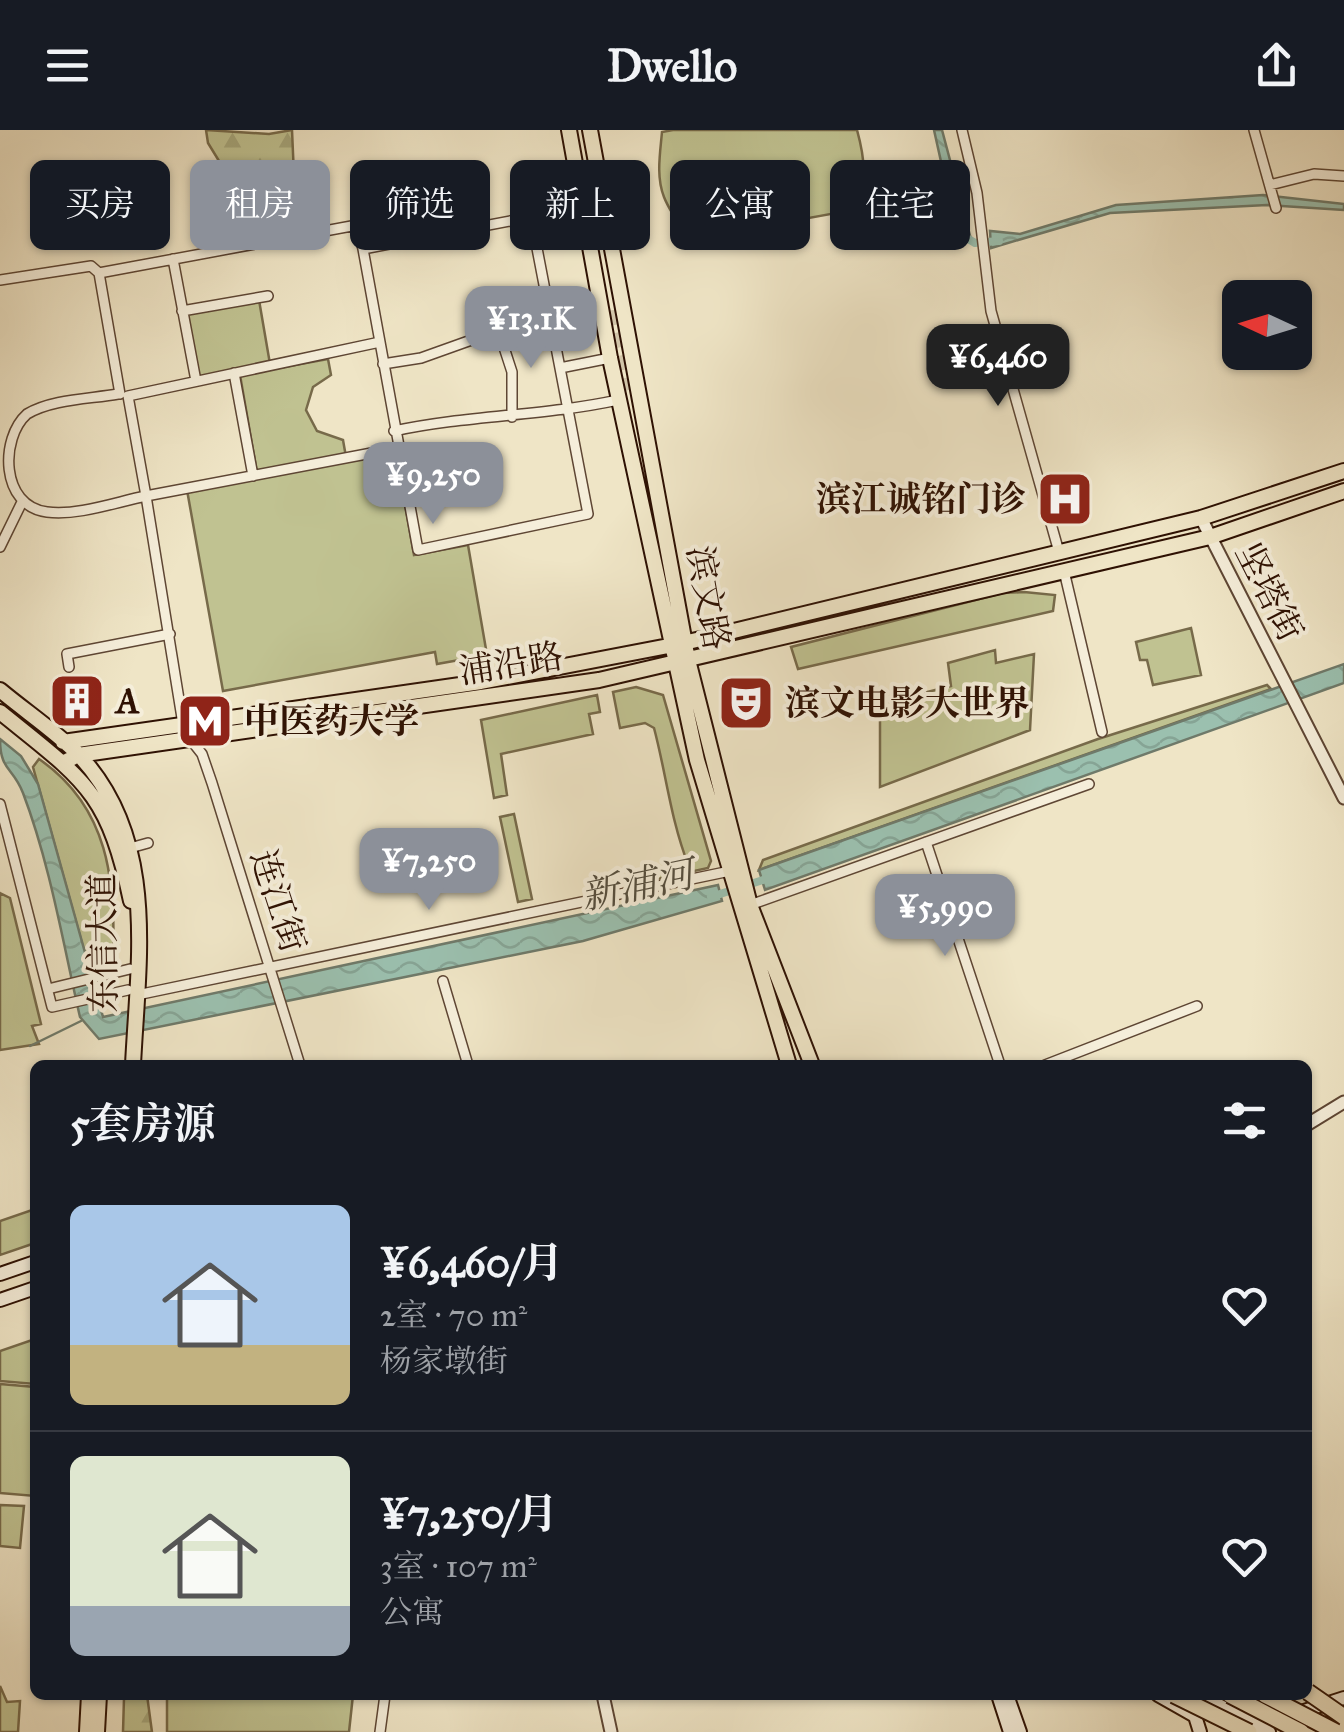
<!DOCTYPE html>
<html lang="zh">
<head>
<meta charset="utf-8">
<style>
	:root { --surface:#171b24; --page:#242831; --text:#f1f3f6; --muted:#9ea1a6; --line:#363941; --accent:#8c9099 }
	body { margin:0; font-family:"IM FELL Great Primer","Noto Serif SC",serif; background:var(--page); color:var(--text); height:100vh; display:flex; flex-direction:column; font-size:38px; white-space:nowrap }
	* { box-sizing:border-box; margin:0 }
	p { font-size:32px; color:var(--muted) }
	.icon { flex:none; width:55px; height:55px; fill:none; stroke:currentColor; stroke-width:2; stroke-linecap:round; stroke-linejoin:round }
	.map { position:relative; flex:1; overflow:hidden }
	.side { position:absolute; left:30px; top:930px; width:1282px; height:640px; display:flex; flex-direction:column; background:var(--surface); border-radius:15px; box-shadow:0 2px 8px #0004 }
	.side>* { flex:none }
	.hud { position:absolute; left:30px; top:30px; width:1285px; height:90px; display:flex; gap:20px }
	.needle { width:65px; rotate:274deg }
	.tools { position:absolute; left:1222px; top:150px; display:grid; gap:20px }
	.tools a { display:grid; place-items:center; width:90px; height:90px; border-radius:15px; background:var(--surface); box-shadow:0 2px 8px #0004; font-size:50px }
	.price { position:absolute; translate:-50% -85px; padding:0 22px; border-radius:20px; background:var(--accent); color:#fff; font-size:32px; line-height:65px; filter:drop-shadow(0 2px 5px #0008) }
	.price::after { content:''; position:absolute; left:50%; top:60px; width:30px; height:22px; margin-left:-15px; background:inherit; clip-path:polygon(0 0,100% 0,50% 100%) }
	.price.current { background:#222; color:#fff }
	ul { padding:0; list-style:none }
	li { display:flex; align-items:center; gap:30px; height:250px; padding:0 40px }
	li+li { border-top:2px solid var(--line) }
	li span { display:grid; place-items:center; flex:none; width:280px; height:200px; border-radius:15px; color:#555 }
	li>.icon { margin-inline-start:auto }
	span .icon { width:120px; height:120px; fill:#fffc; stroke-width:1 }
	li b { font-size:42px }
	h2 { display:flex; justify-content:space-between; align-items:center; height:120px; padding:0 40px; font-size:42px }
	.chip { padding:0 35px; border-radius:15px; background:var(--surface); box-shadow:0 2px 8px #0004; font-size:35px; line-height:90px }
	.chip.current { background:var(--accent); color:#fff }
	header { display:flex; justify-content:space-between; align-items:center; height:130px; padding:0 40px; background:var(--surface); font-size:45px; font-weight:800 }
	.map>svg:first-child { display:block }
	.green { fill:#c0c291; stroke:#776a4a; stroke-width:2.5 }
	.forest { fill:url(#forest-firs); stroke:#776a4a; stroke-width:2.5 }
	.water { fill:url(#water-waves); stroke:#6f7a6a; stroke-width:2.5 }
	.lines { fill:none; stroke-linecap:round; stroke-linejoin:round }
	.stream { stroke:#6f7a6a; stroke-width:2.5 }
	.canal { stroke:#9bc0af; stroke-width:8 }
	.trunk-tunnel { stroke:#d2c5a9; stroke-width:15; stroke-dasharray:15 8; stroke-linecap:butt }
	.minor-casing { stroke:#5e4634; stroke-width:12 }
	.tertiary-casing { stroke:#5e4634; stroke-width:15 }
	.secondary-casing { stroke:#2e1103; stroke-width:16 }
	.primary-casing { stroke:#2e1103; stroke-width:18 }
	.minor { stroke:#f5eeda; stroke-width:9 }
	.tertiary { stroke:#f5eeda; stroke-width:11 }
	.secondary { stroke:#f5eeda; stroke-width:12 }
	.primary { stroke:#efe5c6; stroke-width:14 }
	.trunk-bridge-casing { stroke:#2e1103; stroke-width:19; stroke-linecap:butt }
	.trunk-bridge { stroke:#efe5c6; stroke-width:15 }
	.labels { text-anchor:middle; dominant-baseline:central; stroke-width:8; stroke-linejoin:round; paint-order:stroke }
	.poi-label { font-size:35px; font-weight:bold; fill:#2e1103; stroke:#f5eeda; text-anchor:start }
	.street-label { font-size:35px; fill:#2e1103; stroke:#f5eeda }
	.water-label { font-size:38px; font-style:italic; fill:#544e3f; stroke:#f5eeda }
</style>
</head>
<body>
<header><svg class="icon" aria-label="menu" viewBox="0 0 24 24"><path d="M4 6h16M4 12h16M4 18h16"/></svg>Dwello<svg class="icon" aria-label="share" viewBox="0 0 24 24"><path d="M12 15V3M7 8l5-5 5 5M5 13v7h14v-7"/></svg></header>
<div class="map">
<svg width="1344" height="1602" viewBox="0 0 1344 1602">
	<defs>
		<pattern id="forest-firs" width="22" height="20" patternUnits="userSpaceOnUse" patternTransform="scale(2.5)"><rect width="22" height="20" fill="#c0c291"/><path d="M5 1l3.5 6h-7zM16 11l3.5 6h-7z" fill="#a5a67b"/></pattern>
		<pattern id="water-waves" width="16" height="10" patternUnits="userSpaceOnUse" patternTransform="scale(2.5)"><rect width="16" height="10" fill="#9bc0af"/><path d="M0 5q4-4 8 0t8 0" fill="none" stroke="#86a495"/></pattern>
	</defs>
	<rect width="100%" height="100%" fill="#efe5c6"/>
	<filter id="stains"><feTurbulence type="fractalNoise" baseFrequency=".002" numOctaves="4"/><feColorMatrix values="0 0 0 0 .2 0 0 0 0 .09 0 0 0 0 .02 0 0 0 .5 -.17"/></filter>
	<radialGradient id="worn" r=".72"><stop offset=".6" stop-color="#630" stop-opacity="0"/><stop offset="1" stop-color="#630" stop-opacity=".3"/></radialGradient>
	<path class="green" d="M 673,0 L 857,0 C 865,29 868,53 853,80 L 682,111 C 681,91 671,85 664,67 C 656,47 660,24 662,2 Z
		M 259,170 L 270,234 L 197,248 L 186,184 Z
		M 328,229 L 331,245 L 313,257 L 306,280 L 317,301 L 343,310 L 346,327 L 257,343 L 240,245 Z
		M 396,323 L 414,425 L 468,415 L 487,525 L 437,534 L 435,522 L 223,561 L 187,360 Z
		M 1024,462 L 1055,465 L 1053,481 L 798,539 L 791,517 L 1003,463 Z
		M 1191,498 L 1201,545 L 1153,555 L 1147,530 L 1140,530 L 1136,512 Z
		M 995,520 L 996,533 L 1034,524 L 1030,600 L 880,657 L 880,574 L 951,556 L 948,533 Z
		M 1267,555 L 1271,559 L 759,740 L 763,730 L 1098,609 Z
		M 636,557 L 663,565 L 711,731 L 708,738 L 630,755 L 629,749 L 688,734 C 671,691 666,643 654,598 L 645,593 L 620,598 L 613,562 Z
		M 597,565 L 600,582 L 589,584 L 593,604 L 501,624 L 507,665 L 494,668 L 481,590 Z
		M 39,629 C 109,677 116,752 113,829 L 88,835 L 33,637 Z
		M 514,684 L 532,769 L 518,772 L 500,687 Z
		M 0,763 L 10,768 L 41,894 L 32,896 L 39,914 L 0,920 Z
		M 35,1079 L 35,1113 L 0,1125 L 0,1091 Z
		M 35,1209 L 35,1254 L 0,1251 L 0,1221 Z
		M 0,1254 L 35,1257 L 35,1366 L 0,1363 Z
		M 0,1375 L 24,1376 L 20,1418 L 0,1416 Z
		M 0,1556 L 7,1572 L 20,1571 L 18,1602 L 0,1602 Z
		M 167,1565 L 353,1565 L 349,1602 L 167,1602 Z"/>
	<path class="forest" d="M 206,0 L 269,4 L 292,0 L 294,46 L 275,56 L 264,50 L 262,43 L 250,45 L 242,32 L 219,31 L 208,13 Z
		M 110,1565 L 147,1565 L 152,1602 L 123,1602 L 124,1568 Z"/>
	<path class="water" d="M 934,0 L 942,0 L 972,113 L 958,108 Z
		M 1263,65 L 1344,74 L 1344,80 L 1267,75 L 1110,83 L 991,118 L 990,101 L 1020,104 L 1116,75 Z
		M 1344,534 L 1344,553 L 765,760 L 759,740 Z
		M 0,609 L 21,626 L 38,654 L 103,887 L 718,755 L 722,771 L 583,811 L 99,909 L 80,887 C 63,813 50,734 23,663 C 13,637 0,641 0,609 Z"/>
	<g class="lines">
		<path class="stream" d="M 30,916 L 81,891"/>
		<path class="canal" d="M 965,107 L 975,113 L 999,111
			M 711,767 L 769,748"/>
		<path class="trunk-tunnel" d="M 608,181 L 624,261
			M 696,601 L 720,680"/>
		<g class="minor-casing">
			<path id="minor" d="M 962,0 L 977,63 L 991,181 L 1059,422
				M 1254,0 L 1276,78
				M 1270,55 L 1314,44 L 1344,46
				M 531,87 L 588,384 L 418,420 L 363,119 Z
				M 173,129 L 196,251
				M 0,150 L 91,136 L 99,143
				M 182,181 L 268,166
				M 499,202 L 512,242 L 512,287
				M 380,212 L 128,266 L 146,366 L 398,318
				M 383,234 L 421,228 L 491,203 L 601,183
				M 560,238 L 610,228
				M 234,243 L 253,346
				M 118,264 C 90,269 52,269 27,284 C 0,308 0,376 47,382 C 78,386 116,372 146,366 L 183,594
				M 120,264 L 99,143 L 357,95 L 363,119
				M 394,301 C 468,285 544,286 618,270
				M 0,417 L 22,372
				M 1064,441 L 1102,602
				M 69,537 L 67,524 L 170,504
				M 191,610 L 202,624 L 212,653 L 300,935
				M 0,674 L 52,877 L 128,860
				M 926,712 L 1000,935
				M 130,718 L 148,713
				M 750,775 L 1089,654
				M 443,851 L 468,935
				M 48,859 L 130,839
				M 137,865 L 730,741
				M 1045,935 L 1197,876
				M 380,1602 L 385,1565"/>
		</g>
		<g class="tertiary-casing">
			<path id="tertiary" d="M 1201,388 L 1344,668
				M 1308,994 L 1344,972
				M 603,1565 L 611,1602"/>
		</g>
		<g class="secondary-casing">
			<path id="secondary" d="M 0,1144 L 35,1132
				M 0,1170 L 35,1158
				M 998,1565 L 1010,1602
				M 1007,1565 L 1020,1602
				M 1158,1565 L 1195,1586 L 1200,1602
				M 1200,1565 L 1269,1602
				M 1242,1601 L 1344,1568"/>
		</g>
		<g class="primary-casing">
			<path id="primary" d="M 569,0 L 610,228 L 697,630 L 789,935
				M 590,0 L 688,530 L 750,775 L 812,935
				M 0,560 C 25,581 55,601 78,624 C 159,709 138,830 133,935
				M 0,582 C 84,650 108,661 131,771
				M 63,612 L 481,552 L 684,513 L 1201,388 L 1344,341
				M 63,633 L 78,625 L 599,550 L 1210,407 L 1344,361
				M 87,1602 L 89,1565
				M 97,1602 L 99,1565"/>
		</g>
		<use href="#minor" class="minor"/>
		<use href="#tertiary" class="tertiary"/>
		<use href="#secondary" class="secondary"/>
		<use href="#primary" class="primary"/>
		<g class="trunk-bridge-casing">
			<path id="trunk-bridge" d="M 1308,1562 L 1344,1587
				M 1174,1565 L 1249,1602
				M 1230,1565 L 1301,1602
				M 1265,1565 L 1336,1602"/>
		</g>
		<use href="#trunk-bridge" class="trunk-bridge"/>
	</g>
	<defs>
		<g id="hospital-square" transform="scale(2.875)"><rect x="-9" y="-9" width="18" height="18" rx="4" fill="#8f2418" stroke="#f5eeda"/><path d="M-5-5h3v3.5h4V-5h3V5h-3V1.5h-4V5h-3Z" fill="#fff"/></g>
		<g id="building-square" transform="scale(2.875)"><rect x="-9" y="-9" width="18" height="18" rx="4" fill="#8f2418" stroke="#f5eeda"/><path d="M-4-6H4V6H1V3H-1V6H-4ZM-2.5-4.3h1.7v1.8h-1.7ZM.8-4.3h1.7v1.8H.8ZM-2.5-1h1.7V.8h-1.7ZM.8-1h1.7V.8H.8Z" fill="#fff"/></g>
		<g id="theatre-square" transform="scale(2.875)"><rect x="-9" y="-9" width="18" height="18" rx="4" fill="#8f2418" stroke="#f5eeda"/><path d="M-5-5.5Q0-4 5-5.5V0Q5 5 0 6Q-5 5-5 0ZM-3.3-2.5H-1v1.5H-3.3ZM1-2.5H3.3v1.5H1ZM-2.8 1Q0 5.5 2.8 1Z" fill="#fff"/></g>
		<g id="metro-square" transform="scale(2.875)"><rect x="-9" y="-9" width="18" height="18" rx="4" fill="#8f2418" stroke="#f5eeda"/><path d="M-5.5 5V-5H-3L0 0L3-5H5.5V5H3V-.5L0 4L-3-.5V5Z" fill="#fff"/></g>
	</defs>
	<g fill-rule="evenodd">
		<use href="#hospital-square" x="1065" y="369"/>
		<use href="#building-square" x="77" y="571"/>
		<use href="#theatre-square" x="746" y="573"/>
		<use href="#metro-square" x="205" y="591"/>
	</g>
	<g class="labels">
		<g class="poi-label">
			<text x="1026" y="369" text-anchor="end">滨江诚铭门诊</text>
			<text x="116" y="571">A</text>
			<text x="785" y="573">滨文电影大世界</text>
			<text x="244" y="591">中医药大学</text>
		</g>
		<g class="street-label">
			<text transform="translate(1269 462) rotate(63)">坚塔街</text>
			<text transform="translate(708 468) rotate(80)">滨文路</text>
			<text transform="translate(511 534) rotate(-9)">浦沿路</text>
			<text transform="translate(278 771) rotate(72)">连江街</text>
			<text transform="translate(103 813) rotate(-91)">东信大道</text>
		</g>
		<g class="water-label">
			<text transform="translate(637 755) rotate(-12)">新浦河</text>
		</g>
	</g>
	<rect width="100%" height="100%" filter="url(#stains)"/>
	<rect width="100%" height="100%" fill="url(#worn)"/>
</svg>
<div class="tools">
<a><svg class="needle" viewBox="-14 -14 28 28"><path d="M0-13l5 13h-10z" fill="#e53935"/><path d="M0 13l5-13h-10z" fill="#9ea1a6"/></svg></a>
</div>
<b class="price" style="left:531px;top:241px">¥13.1K</b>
<b class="price current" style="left:998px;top:279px">¥6,460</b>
<b class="price" style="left:433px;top:397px">¥9,250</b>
<b class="price" style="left:429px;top:783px">¥7,250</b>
<b class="price" style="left:945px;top:829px">¥5,990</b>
<div class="hud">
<a class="chip">买房</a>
<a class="chip current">租房</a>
<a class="chip">筛选</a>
<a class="chip">新上</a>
<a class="chip">公寓</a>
<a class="chip">住宅</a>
</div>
<section class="side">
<h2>5套房源<svg class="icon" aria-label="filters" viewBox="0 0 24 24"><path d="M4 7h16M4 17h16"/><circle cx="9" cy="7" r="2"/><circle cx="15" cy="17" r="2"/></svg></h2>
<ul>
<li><span style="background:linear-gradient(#a9c7e8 70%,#c2b280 0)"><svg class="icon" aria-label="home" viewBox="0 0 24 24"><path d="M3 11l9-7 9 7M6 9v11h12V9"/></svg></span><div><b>¥6,460/月</b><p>2室 · 70 m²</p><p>杨家墩街</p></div><svg class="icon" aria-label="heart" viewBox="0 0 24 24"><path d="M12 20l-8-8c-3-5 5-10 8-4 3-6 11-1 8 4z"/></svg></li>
<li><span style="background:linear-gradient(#dfe7d0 75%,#9aa5b1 0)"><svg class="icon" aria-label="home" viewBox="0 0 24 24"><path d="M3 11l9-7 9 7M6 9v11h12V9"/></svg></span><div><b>¥7,250/月</b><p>3室 · 107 m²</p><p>公寓</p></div><svg class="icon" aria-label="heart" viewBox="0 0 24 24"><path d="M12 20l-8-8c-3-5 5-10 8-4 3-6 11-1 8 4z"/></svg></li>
</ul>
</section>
</div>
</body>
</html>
